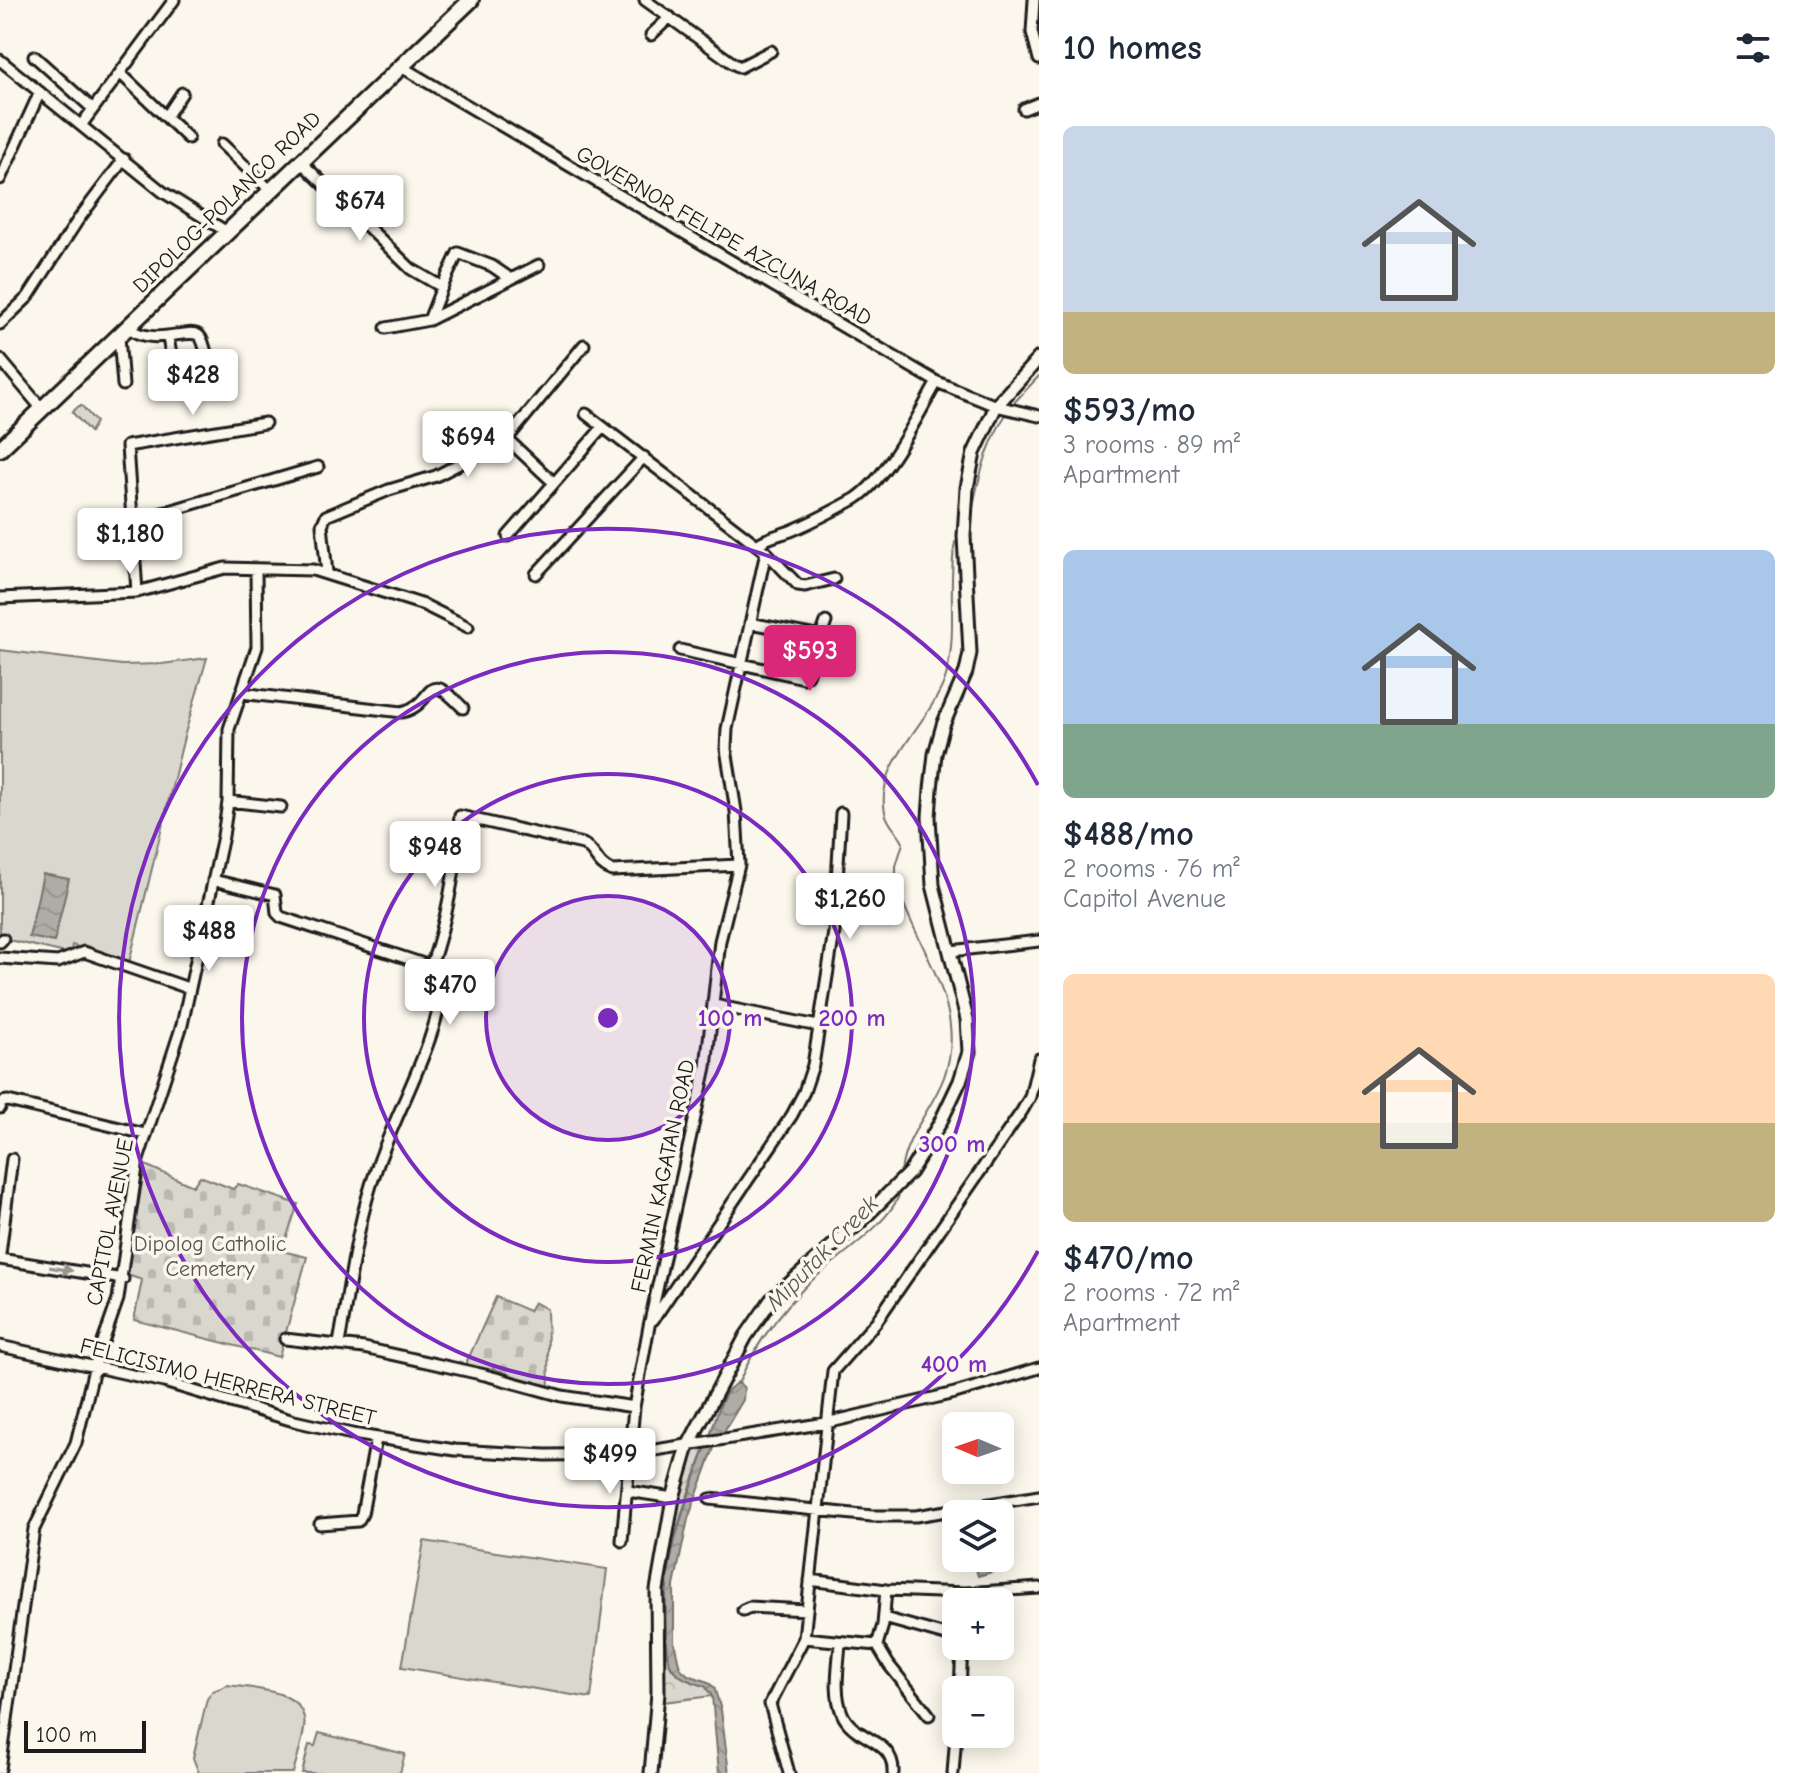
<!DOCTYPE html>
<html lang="en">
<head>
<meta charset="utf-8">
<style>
	:root { --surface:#fff; --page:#f6f6f7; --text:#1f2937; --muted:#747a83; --accent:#db2777 }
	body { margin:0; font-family:"Comic Neue",sans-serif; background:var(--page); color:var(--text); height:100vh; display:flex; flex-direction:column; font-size:30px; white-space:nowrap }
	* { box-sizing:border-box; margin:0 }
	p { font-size:26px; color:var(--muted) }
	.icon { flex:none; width:44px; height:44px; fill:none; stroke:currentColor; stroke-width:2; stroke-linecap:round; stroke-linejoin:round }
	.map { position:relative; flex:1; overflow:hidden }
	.details { display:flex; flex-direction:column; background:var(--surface); width:760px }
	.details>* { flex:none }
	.needle { width:52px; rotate:272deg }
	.buttons { position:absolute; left:942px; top:1412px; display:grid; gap:16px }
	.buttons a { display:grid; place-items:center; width:72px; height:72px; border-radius:12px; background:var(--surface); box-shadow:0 4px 20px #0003; font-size:40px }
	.scale { position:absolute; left:24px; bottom:20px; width:122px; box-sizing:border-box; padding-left:8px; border:4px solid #1c1c1c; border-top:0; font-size:22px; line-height:28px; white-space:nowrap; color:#1c1c1c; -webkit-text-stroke:6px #fbf7ec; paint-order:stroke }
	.price { position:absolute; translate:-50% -68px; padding:0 18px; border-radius:8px; background:#fff; color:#222; font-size:26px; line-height:52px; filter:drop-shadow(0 2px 4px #0008) }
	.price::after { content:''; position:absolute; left:50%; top:48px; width:24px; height:18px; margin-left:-12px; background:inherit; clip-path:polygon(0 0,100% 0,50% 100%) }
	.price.active { background:var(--accent); color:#fff }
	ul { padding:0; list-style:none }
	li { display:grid; align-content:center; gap:16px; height:424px; padding:0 24px }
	li span { display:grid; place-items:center; height:248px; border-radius:12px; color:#555 }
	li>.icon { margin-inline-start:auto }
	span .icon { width:144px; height:144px; fill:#fffc; stroke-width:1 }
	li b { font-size:34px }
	h2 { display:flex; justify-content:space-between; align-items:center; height:96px; padding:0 24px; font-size:34px }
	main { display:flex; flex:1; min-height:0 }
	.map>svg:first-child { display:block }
	.green { fill:#dad7ce; stroke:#7b7a75; stroke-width:2 }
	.forest { fill:url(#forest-crowns); stroke:#7b7a75; stroke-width:2 }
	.cemetery { fill:url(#cemetery-stones); stroke:#7b7a75; stroke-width:2 }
	.water { fill:url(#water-waves); stroke:#74726e; stroke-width:2 }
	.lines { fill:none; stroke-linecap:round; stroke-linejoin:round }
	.stream { stroke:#74726e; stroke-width:2 }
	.minor-casing { stroke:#1c1c1c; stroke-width:15 }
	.major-casing { stroke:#1c1c1c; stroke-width:17 }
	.highway-casing { stroke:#1c1c1c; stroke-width:20 }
	.minor { stroke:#fbf7ec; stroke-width:9 }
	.major { stroke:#fbf7ec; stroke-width:11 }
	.highway { stroke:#fbf7ec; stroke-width:14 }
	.oneway { fill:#97948e }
	.ring { fill:none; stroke:#7b2cbf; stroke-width:4 }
	.labels { text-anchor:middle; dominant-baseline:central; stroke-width:7; stroke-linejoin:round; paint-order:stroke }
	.street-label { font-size:22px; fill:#1c1c1c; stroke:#fbf7ec }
	.park-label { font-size:22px; fill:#555451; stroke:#fbf7ec }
	.water-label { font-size:24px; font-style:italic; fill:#575653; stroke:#fbf7ec }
	.centre { fill:#7b2cbf; stroke:#fbf7ec; stroke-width:4 }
	.ring-label { font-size:24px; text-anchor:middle; font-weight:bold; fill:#7b2cbf; stroke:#fbf7ec; stroke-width:7; stroke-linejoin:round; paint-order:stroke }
</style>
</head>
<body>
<main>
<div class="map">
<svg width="1039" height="1773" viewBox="0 0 1039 1773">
	<defs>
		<pattern id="forest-crowns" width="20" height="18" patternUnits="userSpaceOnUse" patternTransform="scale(2)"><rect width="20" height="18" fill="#dad7ce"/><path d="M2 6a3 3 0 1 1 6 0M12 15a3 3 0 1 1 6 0" fill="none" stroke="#bab8b0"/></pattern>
		<pattern id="cemetery-stones" width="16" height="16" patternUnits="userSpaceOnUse" patternTransform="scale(2)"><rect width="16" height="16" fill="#dad7ce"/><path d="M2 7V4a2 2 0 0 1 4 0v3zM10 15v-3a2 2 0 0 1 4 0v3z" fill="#bab8b0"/></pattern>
		<pattern id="water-waves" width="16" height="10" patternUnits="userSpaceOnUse" patternTransform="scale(2)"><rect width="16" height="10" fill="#afaca5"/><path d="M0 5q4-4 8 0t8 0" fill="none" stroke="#96938d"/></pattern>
	</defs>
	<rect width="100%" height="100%" fill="#fbf7ec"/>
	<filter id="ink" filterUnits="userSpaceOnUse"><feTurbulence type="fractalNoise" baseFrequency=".0125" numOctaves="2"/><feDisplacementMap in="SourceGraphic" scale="16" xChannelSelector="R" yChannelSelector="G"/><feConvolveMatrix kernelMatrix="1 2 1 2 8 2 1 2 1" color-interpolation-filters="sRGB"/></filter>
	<g filter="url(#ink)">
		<path class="green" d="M 79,406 L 82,406 L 96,422 L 90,432 L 72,412 Z
			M 0,650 L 122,665 L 162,664 L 207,658 L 184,737 L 129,963 L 72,945 L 70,954 L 0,938 Z
			M 424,1541 L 607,1569 L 591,1698 L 402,1667 Z
			M 228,1685 C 251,1689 298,1688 304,1718 C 307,1730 296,1760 293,1773 L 199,1773 L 193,1758 L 207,1699 L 213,1691 Z
			M 319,1733 L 405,1754 L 400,1773 L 302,1773 L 309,1745 L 315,1746 Z"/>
		<path class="forest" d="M 706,1447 C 681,1507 662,1568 666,1633 C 667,1645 665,1660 673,1669 C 682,1679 693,1682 705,1686 L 712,1696 L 663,1702 L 660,1601 L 687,1464 L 695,1451 Z"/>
		<path class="cemetery" d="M 145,1165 L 193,1186 L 200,1176 L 233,1189 L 238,1184 L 298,1204 L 282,1251 L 307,1257 L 279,1357 L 134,1320 L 142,1280 L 127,1275 Z
			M 496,1297 L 529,1311 L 534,1302 L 547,1309 L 549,1391 L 493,1368 L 489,1375 L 464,1368 Z"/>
		<path class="water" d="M 43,874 L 69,879 L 54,942 L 29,937 Z
			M 738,1382 L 744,1388 L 743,1400 L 714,1448 L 688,1519 L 674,1586 L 674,1642 L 680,1668 L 688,1675 L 706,1681 L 714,1687 L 721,1710 L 729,1773 L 719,1773 L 712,1696 L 705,1686 C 692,1682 676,1678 670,1664 C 665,1653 666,1639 666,1627 C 662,1559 686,1503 708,1441 C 715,1423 720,1392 738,1382 Z
			M 980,1558 L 988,1558 L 992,1572 L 978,1576 L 973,1560 Z"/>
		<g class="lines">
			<path class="stream" d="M 1010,407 L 1039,376
				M 972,512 C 978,479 988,441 1007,413
				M 901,1172 C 905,1135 932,1110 944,1077 C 970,1007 915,946 896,883 L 896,866 L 903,843 C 898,831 888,826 885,812 C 874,764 933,720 946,676 C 958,632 947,586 955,542
				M 738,1384 C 753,1349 777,1316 804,1288 C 829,1262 891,1225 900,1192"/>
			<g class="minor-casing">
				<path id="minor" d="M 645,0 L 734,64 L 740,67 L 771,51
					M 1034,0 L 1032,32 L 1039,59
					M 651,35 L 670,17
					M 34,56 L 93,109
					M 0,60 L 163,192 L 227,232
					M 400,66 L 937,382 L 996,406 L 1039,416
					M 120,73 L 188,138
					M 1024,109 L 1039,103
					M 166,117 L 182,93
					M 82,124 L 174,0
					M 222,144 L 270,190
					M 300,161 L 411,269 L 442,287 L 429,320
					M 0,179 L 40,92
					M 442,287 L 458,253 L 492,266 L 511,279
					M 0,324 L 28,297 L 78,220 L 124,159
					M 129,328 C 153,347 186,328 198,335 C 203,338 204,347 206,352
					M 386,328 L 429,320 L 539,265
					M 119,337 L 123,385
					M 168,338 L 172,360 L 180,375 L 185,376
					M 0,359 L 42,409
					M 586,414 L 766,552 L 727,729 L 726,749 L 736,811 L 739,865 L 720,941 L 706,1067 L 649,1326 L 634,1407 L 622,1541
					M 507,439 L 554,483
					M 132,522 L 318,467
					M 508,536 L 603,427
					M 758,544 C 770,536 781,535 793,530 C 814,521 835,510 855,499 C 887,479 918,415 937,382
					M 766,552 L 798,585 L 805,586 L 834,579
					M 327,573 L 322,525 L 326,516 L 389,490 L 436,476 L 507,439 L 584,345
					M 536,574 L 644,457
					M 137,592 L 127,446 L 265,423
					M 0,598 L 137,592 L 225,568 L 313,570 L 424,605 L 468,627
					M 750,623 L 822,637
					M 680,650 L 804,678 L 807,675 L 826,622
					M 241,693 L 402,712 C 437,704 422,665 463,708
					M 228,801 L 281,807
					M 213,880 L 275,895 L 277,913 L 281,917 L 424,964 L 439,969 L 443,974 C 443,1033 395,1112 376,1170 C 356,1226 350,1285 339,1343
					M 0,942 L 3,939
					M 951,951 L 1039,941
					M 0,958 L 58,962 L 84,952 L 188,988
					M 431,966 C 448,917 456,867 460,816 L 583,844 C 596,851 596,865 612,871 L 739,865
					M 714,1005 L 818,1026
					M 0,1108 L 2,1102 L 8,1101 L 145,1134
					M 0,1254 L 12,1159
					M 0,1259 L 123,1279
					M 653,1320 L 792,1115 L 804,1092 L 813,1065 L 834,932 L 841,813
					M 285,1339 L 364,1348 L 485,1375 L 562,1396 L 634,1407
					M 0,1346 L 164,1382 L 294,1421 L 352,1434 L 455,1450 L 546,1455 L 630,1454 L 826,1423 L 955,1393 L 1039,1368
					M 628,1491 L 673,1498
					M 710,1499 L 872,1516 L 916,1516 L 1039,1496
					M 320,1524 L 358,1521 L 362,1514 L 376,1439
					M 810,1580 L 886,1590 L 965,1593 L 1039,1588
					M 743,1610 L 750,1607 L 807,1610
					M 884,1618 L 956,1638
					M 804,1638 L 877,1645 L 883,1625 L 886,1590
					M 840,1642 C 839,1665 833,1691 842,1713 C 853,1741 895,1738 893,1773
					M 877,1645 L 889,1665 L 929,1715
					M 960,1690 L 962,1646
					M 0,1769 L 34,1529 L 76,1443 L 95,1365 L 118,1299 L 138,1160 L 182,1025 L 223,836 L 228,802 L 229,729 L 257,647 L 256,571
					M 789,1773 L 770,1704 L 804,1638 L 833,1371 L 876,1322 L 1022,1111 L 1030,1097 L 1039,1059
					M 953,1773 L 956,1734"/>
			</g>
			<g class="major-casing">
				<path id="major" d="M 651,1773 L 658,1693 L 657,1590 L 673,1498 L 688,1446 L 746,1336 L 771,1300 L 861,1221 L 910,1172 L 940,1123 L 960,1081 L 969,1052 L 967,1019 L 933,885 L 929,817 L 931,789 L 935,754 L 943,725 L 966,672 L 970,653 L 964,536 L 967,488 L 974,453 L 996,406 L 1039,358"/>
			</g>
			<g class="highway-casing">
				<path id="highway" d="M 0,449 L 471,0"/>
			</g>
			<use href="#minor" class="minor"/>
			<use href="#major" class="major"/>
			<use href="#highway" class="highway"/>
		</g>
		<defs><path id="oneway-solid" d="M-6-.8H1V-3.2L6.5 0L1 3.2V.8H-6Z" transform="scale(2)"/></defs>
		<use class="oneway" href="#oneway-solid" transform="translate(61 1269) rotate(9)"/>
	</g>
	<circle cx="608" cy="1018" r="122" fill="#7b2cbf" fill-opacity=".12"/>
	<g class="ring">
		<circle cx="608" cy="1018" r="122"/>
		<circle cx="608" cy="1018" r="244"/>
		<circle cx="608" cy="1018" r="366"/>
		<path d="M1038 1251A489 489 0 1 1 1038 785"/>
	</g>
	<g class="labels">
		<g class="street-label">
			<text transform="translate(227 202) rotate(-44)">DIPOLOG-POLANCO ROAD</text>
			<text transform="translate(724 236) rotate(30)">GOVERNOR FELIPE AZCUNA ROAD</text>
			<text transform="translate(663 1176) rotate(-78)">FERMIN KAGATAN ROAD</text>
			<text transform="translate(110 1222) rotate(-79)">CAPITOL AVENUE</text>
			<text transform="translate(228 1382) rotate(14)">FELICISIMO HERRERA STREET</text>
		</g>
		<g class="park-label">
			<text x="210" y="1244">Dipolog Catholic<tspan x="210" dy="25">Cemetery</tspan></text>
		</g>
		<g class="water-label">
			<text transform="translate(822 1253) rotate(-46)">Miputak Creek</text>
		</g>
	</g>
	<circle cx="608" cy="1018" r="12" class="centre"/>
	<g class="ring-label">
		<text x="730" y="1026">100 m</text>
		<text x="852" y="1026">200 m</text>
		<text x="952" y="1152">300 m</text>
		<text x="954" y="1372">400 m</text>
	</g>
</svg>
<div class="buttons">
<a><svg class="needle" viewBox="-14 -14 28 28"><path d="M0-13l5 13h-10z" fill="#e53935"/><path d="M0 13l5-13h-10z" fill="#747a83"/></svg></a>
<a><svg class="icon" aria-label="layers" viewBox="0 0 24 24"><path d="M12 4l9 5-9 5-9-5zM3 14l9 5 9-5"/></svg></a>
<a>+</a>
<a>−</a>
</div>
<div class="scale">100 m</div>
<b class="price" style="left:360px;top:243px">$674</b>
<b class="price" style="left:193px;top:417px">$428</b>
<b class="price" style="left:468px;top:479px">$694</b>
<b class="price" style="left:130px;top:576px">$1,180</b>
<b class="price active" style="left:810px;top:693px">$593</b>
<b class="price" style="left:435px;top:889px">$948</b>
<b class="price" style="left:850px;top:941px">$1,260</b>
<b class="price" style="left:209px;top:973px">$488</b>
<b class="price" style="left:450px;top:1027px">$470</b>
<b class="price" style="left:610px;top:1496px">$499</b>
</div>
<section class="details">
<h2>10 homes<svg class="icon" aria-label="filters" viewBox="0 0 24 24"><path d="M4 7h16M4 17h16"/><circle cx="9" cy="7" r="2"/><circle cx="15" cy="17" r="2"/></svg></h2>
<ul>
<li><span style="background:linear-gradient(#c9d6e8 75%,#c2b280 0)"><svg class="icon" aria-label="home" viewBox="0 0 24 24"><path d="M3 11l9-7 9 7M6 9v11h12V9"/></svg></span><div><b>$593/mo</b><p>3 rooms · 89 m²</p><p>Apartment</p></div></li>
<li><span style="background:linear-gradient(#a9c7e8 70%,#7fa58c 0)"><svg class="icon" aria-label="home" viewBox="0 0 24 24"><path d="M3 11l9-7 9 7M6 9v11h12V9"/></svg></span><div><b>$488/mo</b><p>2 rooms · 76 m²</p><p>Capitol Avenue</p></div></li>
<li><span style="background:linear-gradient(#ffd9b3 60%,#c2b280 0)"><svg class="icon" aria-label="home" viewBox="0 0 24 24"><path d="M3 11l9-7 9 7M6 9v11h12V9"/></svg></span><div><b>$470/mo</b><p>2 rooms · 72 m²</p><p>Apartment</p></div></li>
</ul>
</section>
</main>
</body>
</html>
